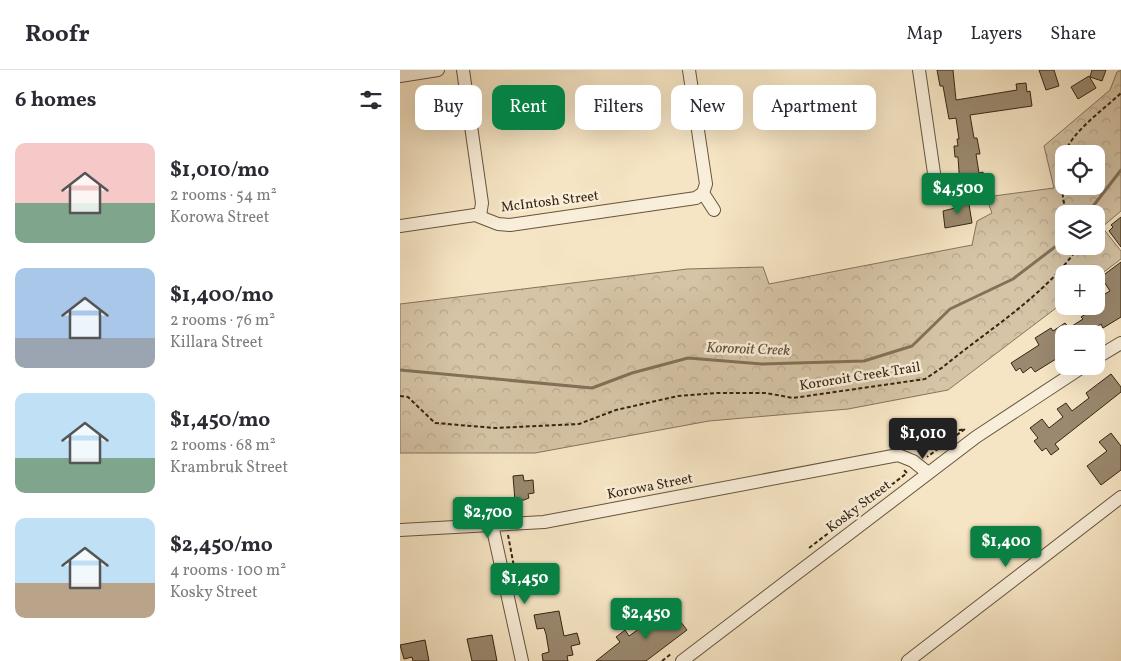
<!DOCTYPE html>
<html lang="en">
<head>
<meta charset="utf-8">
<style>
	:root { --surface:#fff; --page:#f2f2f3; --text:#2b2b33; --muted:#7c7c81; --line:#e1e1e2; --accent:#0b8043 }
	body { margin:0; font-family:Vollkorn,serif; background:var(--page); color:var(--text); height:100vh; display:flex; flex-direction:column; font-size:19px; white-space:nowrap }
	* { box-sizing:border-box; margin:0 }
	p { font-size:16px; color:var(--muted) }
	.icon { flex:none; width:28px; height:28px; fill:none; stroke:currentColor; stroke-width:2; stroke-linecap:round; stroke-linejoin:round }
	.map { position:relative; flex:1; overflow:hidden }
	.details { display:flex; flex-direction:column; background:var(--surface); width:400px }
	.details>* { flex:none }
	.banner { position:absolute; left:15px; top:15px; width:475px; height:45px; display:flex; gap:10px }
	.tools { position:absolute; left:655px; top:75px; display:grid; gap:10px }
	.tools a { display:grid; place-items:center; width:50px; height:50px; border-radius:10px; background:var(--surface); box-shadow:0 5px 20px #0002; font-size:25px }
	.price { position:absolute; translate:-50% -42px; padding:0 11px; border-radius:5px; background:var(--accent); color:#fff; font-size:16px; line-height:32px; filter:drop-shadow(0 1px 2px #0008) }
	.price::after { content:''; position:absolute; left:50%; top:30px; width:15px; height:11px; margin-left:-8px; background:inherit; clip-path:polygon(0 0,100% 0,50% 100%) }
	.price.on { background:#222; color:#fff }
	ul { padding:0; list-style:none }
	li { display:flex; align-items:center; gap:15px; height:125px; padding:0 15px }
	li span { display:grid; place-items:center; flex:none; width:140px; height:100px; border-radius:10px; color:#555 }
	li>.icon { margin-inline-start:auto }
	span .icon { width:60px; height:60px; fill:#fffc; stroke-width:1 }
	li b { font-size:21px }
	h2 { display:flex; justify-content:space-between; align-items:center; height:60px; padding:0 15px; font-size:21px }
	.tag { padding:0 18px; border-radius:10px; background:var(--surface); box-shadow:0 5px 20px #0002; font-size:18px; line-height:45px }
	.tag.on { background:var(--accent); color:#fff }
	header { display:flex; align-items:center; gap:30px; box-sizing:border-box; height:70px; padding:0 25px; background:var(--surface); border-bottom:1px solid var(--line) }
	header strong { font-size:24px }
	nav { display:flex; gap:28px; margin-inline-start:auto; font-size:18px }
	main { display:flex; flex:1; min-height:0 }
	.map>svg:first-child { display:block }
	.park { fill:url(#park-crowns); stroke:#86745c; fill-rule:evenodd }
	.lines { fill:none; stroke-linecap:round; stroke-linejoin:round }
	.stream { stroke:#827158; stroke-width:3 }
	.building { fill:#9a896f; stroke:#362512 }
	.street-casing { stroke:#66553e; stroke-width:14 }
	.path { stroke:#362512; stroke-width:2; stroke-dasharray:4 2.5; stroke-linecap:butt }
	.street { stroke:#f9eed9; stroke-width:12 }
	.labels { text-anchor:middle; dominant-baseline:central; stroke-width:5; stroke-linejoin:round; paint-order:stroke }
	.street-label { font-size:14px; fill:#362512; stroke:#f9eed9 }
	.water-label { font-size:15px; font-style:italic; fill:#62513b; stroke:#f9eed9 }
</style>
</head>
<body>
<header>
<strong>Roofr</strong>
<nav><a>Map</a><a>Layers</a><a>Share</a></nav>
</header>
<main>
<section class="details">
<h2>6 homes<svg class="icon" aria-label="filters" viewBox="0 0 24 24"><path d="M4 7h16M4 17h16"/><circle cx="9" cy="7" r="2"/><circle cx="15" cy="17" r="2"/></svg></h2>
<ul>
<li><span style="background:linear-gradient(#f6c9c9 60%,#7fa58c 0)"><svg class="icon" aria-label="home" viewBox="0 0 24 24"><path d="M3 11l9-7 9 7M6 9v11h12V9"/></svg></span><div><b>$1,010/mo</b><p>2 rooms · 54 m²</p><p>Korowa Street</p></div></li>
<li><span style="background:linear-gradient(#a9c7e8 70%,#9aa5b1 0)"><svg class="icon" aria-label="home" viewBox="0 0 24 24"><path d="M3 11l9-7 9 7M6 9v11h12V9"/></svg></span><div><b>$1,400/mo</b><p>2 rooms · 76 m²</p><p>Killara Street</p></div></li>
<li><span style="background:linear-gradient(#bfe0f5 65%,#7fa58c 0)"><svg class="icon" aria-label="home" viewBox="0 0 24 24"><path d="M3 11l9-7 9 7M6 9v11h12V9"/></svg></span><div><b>$1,450/mo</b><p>2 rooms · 68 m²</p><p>Krambruk Street</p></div></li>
<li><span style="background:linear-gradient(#bfe0f5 65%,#b9a48a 0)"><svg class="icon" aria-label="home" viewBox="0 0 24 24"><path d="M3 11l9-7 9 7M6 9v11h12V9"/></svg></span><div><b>$2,450/mo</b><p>4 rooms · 100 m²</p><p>Kosky Street</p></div></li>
</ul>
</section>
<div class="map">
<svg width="721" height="591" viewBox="0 0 721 591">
	<defs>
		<pattern id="park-crowns" width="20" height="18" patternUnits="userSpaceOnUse" patternTransform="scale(1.25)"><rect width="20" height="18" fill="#d5c4a6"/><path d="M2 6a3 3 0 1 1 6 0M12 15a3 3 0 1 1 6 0" fill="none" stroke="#b7a88e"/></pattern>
	</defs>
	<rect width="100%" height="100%" fill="#f6e5c4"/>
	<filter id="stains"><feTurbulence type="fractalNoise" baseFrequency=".004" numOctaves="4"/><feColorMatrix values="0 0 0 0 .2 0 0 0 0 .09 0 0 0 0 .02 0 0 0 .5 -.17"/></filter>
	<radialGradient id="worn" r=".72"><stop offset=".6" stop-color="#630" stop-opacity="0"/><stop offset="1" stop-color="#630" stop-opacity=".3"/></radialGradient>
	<path class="park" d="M 721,0 L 721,141 L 702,157 L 721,181 L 721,189 L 696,208 L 696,204 L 664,204 L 664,232 L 548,320 L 448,339 L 309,351 L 135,383 L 0,383 L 0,234 L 287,199 L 363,197 L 369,214 L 572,175 L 577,151 L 592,143 L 586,127 L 654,118 L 644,76 L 710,20 L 717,2 ZM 664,84 L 696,84 L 696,116 L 664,116 ZM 664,144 L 696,144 L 696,176 L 664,176 Z"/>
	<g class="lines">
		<path class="stream" d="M 687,144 L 721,100
			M 0,300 L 192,318 L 232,303 L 288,288 L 362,294 L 464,291 L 512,276 L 550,239 L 613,209 L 664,170"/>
	</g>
	<path class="building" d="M 537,0 L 553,0 L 556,30 L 617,20 L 616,14 L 626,13 L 627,22 L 630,21 L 632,36 L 570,45 L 574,68 L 577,68 L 580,84 L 576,84 L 579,103 L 583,102 L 584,112 L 560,116 L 558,87 L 555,87 L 554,76 L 558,76 L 557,69 L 559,69 L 556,48 L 549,49 L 543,16 L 540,16 Z
		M 639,0 L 654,0 L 659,16 L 646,20 Z
		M 692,0 L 706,0 L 702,11 L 690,7 Z
		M 689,6 L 696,18 L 678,29 L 671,17 Z
		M 568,128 L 572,153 L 545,158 L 543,141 L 559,137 L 558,130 Z
		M 721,147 L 721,177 L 709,161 L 713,157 L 711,155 Z
		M 721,192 L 721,247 L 703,258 L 701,254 L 685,264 L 664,264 L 664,284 L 635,302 L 631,297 L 623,303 L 620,298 L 616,301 L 611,293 L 639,275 L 635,268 L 651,258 L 653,261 L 665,253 L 669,258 L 683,249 L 681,247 L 703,233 L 700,227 L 710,221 L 701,207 Z
		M 711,304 L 721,317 L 721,322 L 655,374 L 659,379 L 651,385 L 646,378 L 642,381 L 634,371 L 638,368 L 630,358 L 642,349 L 649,358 L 663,347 L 657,339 L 666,333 L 672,341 L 689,328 L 686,323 Z
		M 711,363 L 721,376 L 721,400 L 701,415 L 687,396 L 707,381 L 699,372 Z
		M 123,405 L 124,411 L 133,410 L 134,423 L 128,424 L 129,428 L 124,430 L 115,431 L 113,406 Z
		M 270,538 L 287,560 L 246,591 L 196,591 L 220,572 L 216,567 L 225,560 L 229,566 L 243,556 L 246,560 Z
		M 159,541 L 164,566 L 177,563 L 180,574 L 171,576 L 173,585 L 167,586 L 168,591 L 143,591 L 142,584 L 149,582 L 146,564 L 144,558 L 137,559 L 134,545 Z
		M 92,565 L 97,591 L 72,591 L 67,569 Z
		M 25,570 L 29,591 L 13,591 L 12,587 L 4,589 L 0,575 Z"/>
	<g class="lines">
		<g class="street-casing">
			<path id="street" d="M 63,0 L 82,133 L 80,146
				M 289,0 L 306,114 L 303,123 L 314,140
				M 519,0 L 535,110
				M 0,6 L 38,0
				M 0,156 L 75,145 L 98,154 L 110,155 L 296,128 L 303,123
				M 696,288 L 721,273
				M 92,455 L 122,591
				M 0,460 L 144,452 L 498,385 L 513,391 L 528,403
				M 282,591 L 576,367 L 684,296
				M 508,591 L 721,427"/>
		</g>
		<path class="path" d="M 672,144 C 660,133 664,127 662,113 C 662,109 660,105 660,101 C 661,68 699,44 721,23
			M 0,326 L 8,327 L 35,353 L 95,358 L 179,354 L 216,340 L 278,326 L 318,323 L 366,323 L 393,328 L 525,309 L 543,297 C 589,259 645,226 679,176
			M 495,373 L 565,359 L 527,387
			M 108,465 L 115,502
			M 409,478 L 507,403 L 504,400
			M 262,591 L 272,583"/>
		<use href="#street" class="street"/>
	</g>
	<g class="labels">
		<g class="street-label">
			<text transform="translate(150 132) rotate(-7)">McIntosh Street</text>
			<text transform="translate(460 307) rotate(-9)">Kororoit Creek Trail</text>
			<text transform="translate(250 417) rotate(-11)">Korowa Street</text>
			<text transform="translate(459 437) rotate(-37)">Kosky Street</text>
		</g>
		<g class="water-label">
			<text transform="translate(348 280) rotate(2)">Kororoit Creek</text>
		</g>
	</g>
	<rect width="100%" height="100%" filter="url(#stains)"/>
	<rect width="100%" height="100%" fill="url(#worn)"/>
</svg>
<div class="tools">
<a><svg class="icon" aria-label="locate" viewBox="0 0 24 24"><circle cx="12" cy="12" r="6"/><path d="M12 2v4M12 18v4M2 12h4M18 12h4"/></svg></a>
<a><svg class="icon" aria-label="layers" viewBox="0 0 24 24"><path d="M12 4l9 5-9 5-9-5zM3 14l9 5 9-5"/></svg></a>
<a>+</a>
<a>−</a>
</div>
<b class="price" style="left:558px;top:145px">$4,500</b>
<b class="price on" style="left:523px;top:390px">$1,010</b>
<b class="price" style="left:88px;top:469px">$2,700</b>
<b class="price" style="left:606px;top:498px">$1,400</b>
<b class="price" style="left:125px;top:535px">$1,450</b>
<b class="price" style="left:246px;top:570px">$2,450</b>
<div class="banner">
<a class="tag">Buy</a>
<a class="tag on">Rent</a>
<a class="tag">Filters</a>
<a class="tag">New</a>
<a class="tag">Apartment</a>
</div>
</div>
</main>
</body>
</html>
